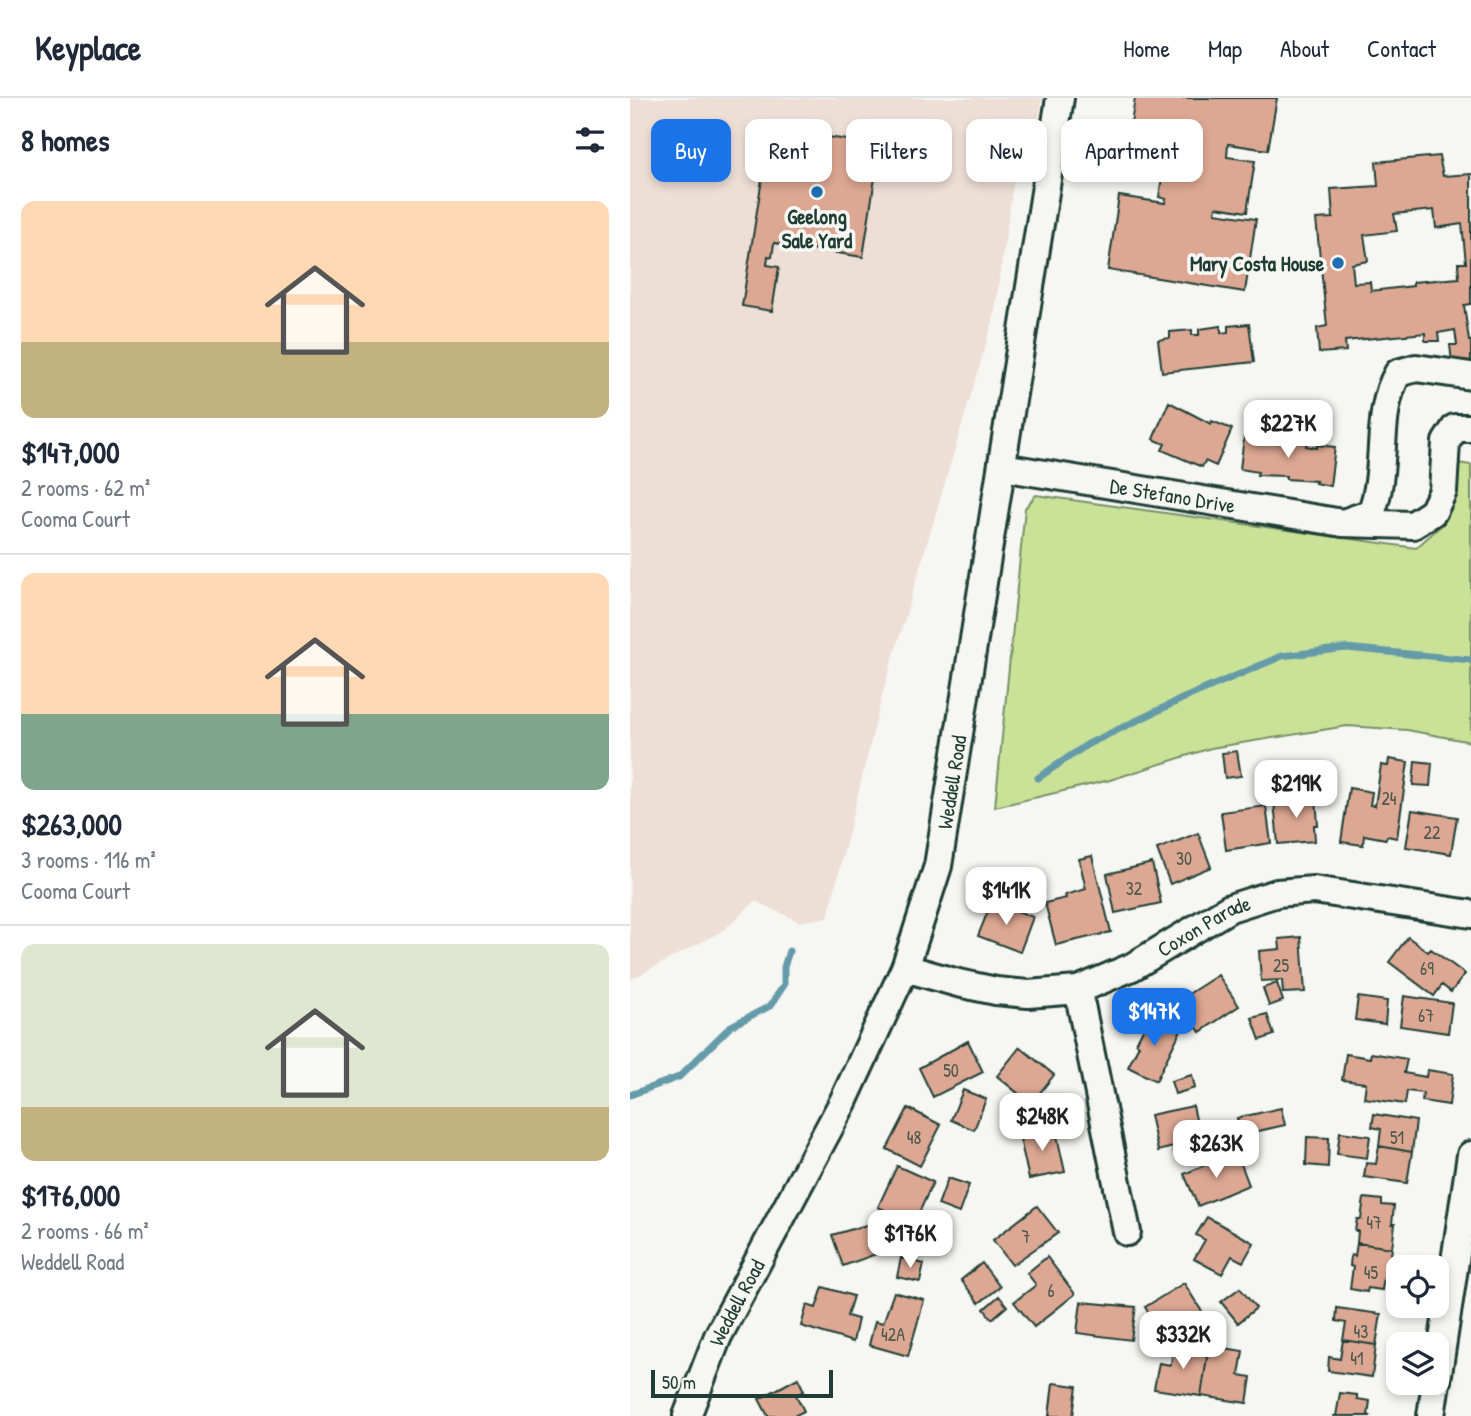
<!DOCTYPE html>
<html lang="en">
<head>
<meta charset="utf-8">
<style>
	:root { --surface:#fff; --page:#f6f6f7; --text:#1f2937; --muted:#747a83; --line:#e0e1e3; --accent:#1a73e8 }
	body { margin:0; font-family:"Patrick Hand",sans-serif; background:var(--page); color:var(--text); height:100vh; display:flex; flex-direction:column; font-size:26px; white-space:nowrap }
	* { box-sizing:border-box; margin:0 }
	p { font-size:23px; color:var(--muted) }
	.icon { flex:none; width:38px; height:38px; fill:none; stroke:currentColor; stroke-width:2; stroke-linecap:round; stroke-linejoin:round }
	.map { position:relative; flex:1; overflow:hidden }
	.drawer { display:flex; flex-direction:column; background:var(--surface); width:630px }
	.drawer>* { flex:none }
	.guide { position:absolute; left:21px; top:21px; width:665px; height:63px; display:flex; gap:14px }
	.buttons { position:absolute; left:756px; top:1157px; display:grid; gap:14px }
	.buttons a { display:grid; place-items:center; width:63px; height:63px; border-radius:14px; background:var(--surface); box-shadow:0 4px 10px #0003; font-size:35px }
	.scale { position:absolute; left:21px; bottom:18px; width:182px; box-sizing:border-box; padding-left:7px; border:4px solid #1f3d34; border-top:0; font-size:19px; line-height:24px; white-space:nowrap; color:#1f3d34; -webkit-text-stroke:5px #f6f6f2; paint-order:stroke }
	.price { position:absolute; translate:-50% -60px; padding:0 16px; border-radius:14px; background:#fff; color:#222; font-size:23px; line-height:46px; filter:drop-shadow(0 2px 4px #0008) }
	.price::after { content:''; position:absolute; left:50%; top:42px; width:21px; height:16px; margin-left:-10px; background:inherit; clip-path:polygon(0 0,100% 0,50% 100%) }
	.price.active { background:var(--accent); color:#fff }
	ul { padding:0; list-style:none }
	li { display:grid; align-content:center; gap:14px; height:371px; padding:0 21px }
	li+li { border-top:2px solid var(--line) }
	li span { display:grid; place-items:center; height:217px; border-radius:14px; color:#555 }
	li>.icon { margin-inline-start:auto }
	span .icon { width:126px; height:126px; fill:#fffc; stroke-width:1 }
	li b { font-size:30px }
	h2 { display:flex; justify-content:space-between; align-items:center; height:84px; padding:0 21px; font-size:30px }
	.chip { padding:0 24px; border-radius:14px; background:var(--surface); box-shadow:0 4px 10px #0003; font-size:24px; line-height:63px }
	.chip.active { background:var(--accent); color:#fff }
	header { display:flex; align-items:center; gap:42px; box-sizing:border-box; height:98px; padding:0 35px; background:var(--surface); border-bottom:2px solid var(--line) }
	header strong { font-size:33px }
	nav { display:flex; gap:38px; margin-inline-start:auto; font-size:24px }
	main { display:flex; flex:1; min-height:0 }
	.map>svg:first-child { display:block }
	.built { fill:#eedfd6 }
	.green { fill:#cae298; stroke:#749066; stroke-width:2 }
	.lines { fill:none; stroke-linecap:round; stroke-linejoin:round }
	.stream { stroke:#659ba8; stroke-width:7 }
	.building { fill:#dda893; stroke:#1f3d34; stroke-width:2; fill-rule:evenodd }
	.minor-casing { stroke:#1f3d34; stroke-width:32 }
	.minor { stroke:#f6f6f2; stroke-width:26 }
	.poi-dot { fill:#1f6fb2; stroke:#f6f6f2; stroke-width:2.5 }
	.labels { text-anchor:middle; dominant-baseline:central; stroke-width:7; stroke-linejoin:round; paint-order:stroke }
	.number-label { font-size:18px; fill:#4e584c }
	.poi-label { font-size:21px; font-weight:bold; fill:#1f3d34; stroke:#f6f6f2 }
	.street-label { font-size:21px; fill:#1f3d34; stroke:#f6f6f2 }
</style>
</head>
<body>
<header>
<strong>Keyplace</strong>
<nav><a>Home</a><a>Map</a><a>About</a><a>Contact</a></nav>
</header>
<main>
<section class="drawer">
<h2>8 homes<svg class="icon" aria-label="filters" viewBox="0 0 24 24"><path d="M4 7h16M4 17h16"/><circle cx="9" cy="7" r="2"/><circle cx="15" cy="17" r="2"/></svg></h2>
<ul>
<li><span style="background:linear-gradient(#ffd9b3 65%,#c2b280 0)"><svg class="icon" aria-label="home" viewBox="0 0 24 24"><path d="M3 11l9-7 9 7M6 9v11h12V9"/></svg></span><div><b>$147,000</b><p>2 rooms · 62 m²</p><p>Cooma Court</p></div></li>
<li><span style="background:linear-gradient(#ffd9b3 65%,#7fa58c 0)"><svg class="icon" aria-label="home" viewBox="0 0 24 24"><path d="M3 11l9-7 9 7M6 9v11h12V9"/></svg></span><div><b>$263,000</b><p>3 rooms · 116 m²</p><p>Cooma Court</p></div></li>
<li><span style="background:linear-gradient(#dfe7d0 75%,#c2b280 0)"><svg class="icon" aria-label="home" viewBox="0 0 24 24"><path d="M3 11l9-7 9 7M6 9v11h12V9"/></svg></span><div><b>$176,000</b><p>2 rooms · 66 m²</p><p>Weddell Road</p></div></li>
</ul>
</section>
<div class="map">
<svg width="841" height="1318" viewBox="0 0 841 1318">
	<rect width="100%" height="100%" fill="#f6f6f2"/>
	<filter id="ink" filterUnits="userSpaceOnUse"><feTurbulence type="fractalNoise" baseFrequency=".0143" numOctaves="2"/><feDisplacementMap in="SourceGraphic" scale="14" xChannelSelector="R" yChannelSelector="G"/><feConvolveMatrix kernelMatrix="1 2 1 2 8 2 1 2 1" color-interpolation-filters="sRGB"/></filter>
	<g filter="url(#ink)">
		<path class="built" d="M 0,0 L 412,0 L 407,35 L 388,53 L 364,219 L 253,594 L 198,819 L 170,824 L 125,803 L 94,832 L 0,882 Z"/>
		<path class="green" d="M 828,365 L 841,367 L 841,644 L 777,632 L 717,628 L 581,650 L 480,682 L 365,709 L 395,410 L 406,397 L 786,450 L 814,425 Z"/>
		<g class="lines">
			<path class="stream" d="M 408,680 L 458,646 L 554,600 L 652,558 L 716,550 L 841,562
				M 0,997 L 49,979 L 101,928 L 140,908 L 154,887 L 154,869 L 159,853"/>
		</g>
		<path class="building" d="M 505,0 L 647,0 L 638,52 L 598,46 L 597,59 L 625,63 L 617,114 L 586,109 L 585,115 L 626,121 L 615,194 L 478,172 L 489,98 L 535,105 L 536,101 L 529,99 L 537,44 L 545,45 L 546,38 L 500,31 Z
			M 140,30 L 250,47 L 233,159 L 144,145 L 142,159 L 138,158 L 137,167 L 149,169 L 142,213 L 112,208 Z
			M 809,58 L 813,78 L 841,76 L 841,206 L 834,207 L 839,243 L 841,243 L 841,271 L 823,273 L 820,247 L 827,247 L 825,232 L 808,235 L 809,243 L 795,243 L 795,235 L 715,243 L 716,253 L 689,255 L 687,230 L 697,228 L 686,121 L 703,120 L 701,91 L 748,88 L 746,64 ZM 804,112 L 806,130 L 832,126 L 836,165 L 828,165 L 829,180 L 783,184 L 783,188 L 741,193 L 740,184 L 724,185 L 722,166 L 738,163 L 734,137 L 767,133 L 764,116 Z
			M 619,226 L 624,264 L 532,274 L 528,242 L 540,240 L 540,234 L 562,232 L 562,237 L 569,237 L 569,231 L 591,228 L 591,235 L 598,234 L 598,228 Z
			M 539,304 L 581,326 L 582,323 L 602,331 L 586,368 L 575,363 L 572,369 L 532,352 L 535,346 L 523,341 Z
			M 614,339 L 647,341 L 647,344 L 658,345 L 659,343 L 677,345 L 676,348 L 687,350 L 687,347 L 705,349 L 700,388 L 685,385 L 686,383 L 656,381 L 656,378 L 627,377 L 628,374 L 610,371 Z
			M 607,653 L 611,678 L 595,680 L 592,655 Z
			M 759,661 L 778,664 L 767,740 L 757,738 L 756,741 L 734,737 L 733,747 L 711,744 L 719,690 L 742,694 L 740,707 L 745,708 L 751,667 L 758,668 Z
			M 785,663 L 802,665 L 800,688 L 783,687 Z
			M 686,699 L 688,727 L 684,727 L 685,743 L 648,746 L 644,703 Z
			M 636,708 L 641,745 L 596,752 L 591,714 Z
			M 782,712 L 827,719 L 821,756 L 776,749 Z
			M 568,735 L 581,769 L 540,786 L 527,751 Z
			M 462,758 L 481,834 L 426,847 L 415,805 L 436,800 L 435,797 L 456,791 L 449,761 Z
			M 522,765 L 531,805 L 485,815 L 477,776 Z
			M 362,803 L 403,819 L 390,854 L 348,838 Z
			M 671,839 L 675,894 L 653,895 L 652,882 L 631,883 L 629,853 L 650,851 L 649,841 Z
			M 778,839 L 798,854 L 801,851 L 835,876 L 821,894 L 812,887 L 804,898 L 759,864 Z
			M 588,877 L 609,908 L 570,934 L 549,902 Z
			M 647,885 L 653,903 L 639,908 L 633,890 Z
			M 774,898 L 822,905 L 818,935 L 770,928 Z
			M 728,899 L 757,903 L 755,926 L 725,922 Z
			M 637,916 L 644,937 L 630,942 L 622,920 Z
			M 520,918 L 551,932 L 526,983 L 498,969 L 509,947 L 506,945 Z
			M 338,943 L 353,974 L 303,999 L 289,970 Z
			M 390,949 L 424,977 L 401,1006 L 367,978 Z
			M 741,955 L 777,961 L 774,975 L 796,979 L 797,972 L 823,976 L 819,1007 L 792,1003 L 793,995 L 777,993 L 775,1006 L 734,1000 L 736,985 L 712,982 L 716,956 L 740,960 Z
			M 562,977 L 565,990 L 545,996 L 541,983 Z
			M 333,992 L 356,1001 L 344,1032 L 321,1022 Z
			M 563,1008 L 572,1048 L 544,1054 L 543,1049 L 528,1053 L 520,1017 Z
			M 278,1010 L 311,1027 L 290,1068 L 257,1051 Z
			M 651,1010 L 655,1027 L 611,1037 L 607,1020 Z
			M 744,1016 L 786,1023 L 782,1054 L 749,1048 L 751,1031 L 742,1029 Z
			M 425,1029 L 435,1074 L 399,1081 L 389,1036 Z
			M 710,1034 L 740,1038 L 737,1060 L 707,1056 Z
			M 677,1039 L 699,1040 L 698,1069 L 676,1067 Z
			M 749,1048 L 782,1054 L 777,1085 L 734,1079 L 736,1065 L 746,1066 Z
			M 608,1058 L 619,1087 L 568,1108 L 554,1076 L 582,1064 L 584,1068 Z
			M 267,1068 L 303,1084 L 284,1126 L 248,1109 Z
			M 318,1080 L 339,1087 L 329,1115 L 308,1107 Z
			M 734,1100 L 752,1102 L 752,1107 L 764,1108 L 762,1126 L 765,1126 L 762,1150 L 727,1145 L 728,1133 L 725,1133 L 727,1121 L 731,1121 Z
			M 407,1108 L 428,1135 L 382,1167 L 363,1142 Z
			M 577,1119 L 624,1145 L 613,1164 L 602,1158 L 592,1176 L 564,1161 L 575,1142 L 566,1137 Z
			M 254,1122 L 263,1150 L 213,1168 L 202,1137 Z
			M 727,1145 L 762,1150 L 758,1179 L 754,1179 L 752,1192 L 738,1190 L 737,1194 L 720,1191 L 723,1169 L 720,1168 L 721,1157 L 725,1158 Z
			M 417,1159 L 445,1196 L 404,1229 L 384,1204 L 406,1187 L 397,1175 Z
			M 271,1160 L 294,1166 L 290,1184 L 267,1179 Z
			M 352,1165 L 370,1189 L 349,1205 L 331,1182 Z
			M 554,1185 L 574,1217 L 534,1240 L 515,1209 Z
			M 193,1189 L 223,1198 L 217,1218 L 228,1221 L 223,1244 L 171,1228 L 177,1207 L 186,1210 Z
			M 610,1190 L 626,1210 L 608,1225 L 591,1204 Z
			M 264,1194 L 294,1202 L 278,1258 L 239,1247 L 245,1223 L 253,1225 Z
			M 369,1198 L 377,1208 L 362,1221 L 354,1211 Z
			M 451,1204 L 506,1209 L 501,1242 L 447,1235 Z
			M 707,1210 L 751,1216 L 746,1247 L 713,1242 L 716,1225 L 706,1223 Z
			M 713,1242 L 746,1247 L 742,1279 L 698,1273 L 699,1259 L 710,1261 Z
			M 544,1243 L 563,1246 L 562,1250 L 578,1253 L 571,1298 L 524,1291 L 529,1265 L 541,1267 Z
			M 594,1250 L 613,1253 L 609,1277 L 621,1279 L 617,1305 L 571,1298 L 578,1253 L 593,1255 Z
			M 168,1280 L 174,1293 L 166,1297 L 174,1313 L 164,1318 L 138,1318 L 129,1301 Z
			M 423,1285 L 447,1288 L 443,1318 L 419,1318 Z
			M 710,1295 L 727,1297 L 727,1301 L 740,1303 L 738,1317 L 741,1318 L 702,1318 L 706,1318 Z"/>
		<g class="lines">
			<g class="minor-casing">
				<g id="minor">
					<path d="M 841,278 L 786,270 L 768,275 C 744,316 759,371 741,415 L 713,425 L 783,427 L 803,414 L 813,393 L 816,344 L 825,330 L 841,330"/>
					<path id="s1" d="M 372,369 L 713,425"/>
					<path id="s2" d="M 275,870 L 328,885 L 366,893 L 398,896 L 448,892 L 502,869 L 600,810 L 647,795 L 684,792 L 841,816"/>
					<path d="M 448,892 L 497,1134"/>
					<path d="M 807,1282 L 841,1057"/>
					<path id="s3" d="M 57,1318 L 88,1238 L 213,1004 L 275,870 L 308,768 L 430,0"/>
					<path d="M 801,1318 L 806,1284"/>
				</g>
			</g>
			<use href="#minor" class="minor"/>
		</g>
	</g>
	<g class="poi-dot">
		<circle cx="187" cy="94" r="7"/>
		<circle cx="708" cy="165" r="7"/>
	</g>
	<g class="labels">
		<g class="number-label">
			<text x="759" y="700">24</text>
			<text x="802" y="734">22</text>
			<text x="554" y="760">30</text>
			<text x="504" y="790">32</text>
			<text x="651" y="867">25</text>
			<text x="797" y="870">69</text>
			<text x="796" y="917">67</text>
			<text x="321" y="972">50</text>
			<text x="284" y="1039">48</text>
			<text x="767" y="1039">51</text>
			<text x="744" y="1124">47</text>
			<text x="396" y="1138">7</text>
			<text x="741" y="1174">45</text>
			<text x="421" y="1192">6</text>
			<text x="731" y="1233">43</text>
			<text x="263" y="1236">42A</text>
			<text x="727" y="1260">41</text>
		</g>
		<g class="poi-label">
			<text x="187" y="118">Geelong<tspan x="187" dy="24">Sale Yard</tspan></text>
			<text x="694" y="165" text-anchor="end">Mary Costa House</text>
		</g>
		<g class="street-label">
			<text stroke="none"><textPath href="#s1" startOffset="173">De Stefano Drive</textPath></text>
			<text stroke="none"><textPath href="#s3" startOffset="691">Weddell Road</textPath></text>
			<text stroke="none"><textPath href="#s2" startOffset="318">Coxon Parade</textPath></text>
			<text stroke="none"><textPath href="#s3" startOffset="124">Weddell Road</textPath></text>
		</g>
	</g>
</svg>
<div class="buttons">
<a><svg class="icon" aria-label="locate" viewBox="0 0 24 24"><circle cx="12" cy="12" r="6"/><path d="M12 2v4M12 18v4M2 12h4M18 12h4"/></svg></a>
<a><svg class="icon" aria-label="layers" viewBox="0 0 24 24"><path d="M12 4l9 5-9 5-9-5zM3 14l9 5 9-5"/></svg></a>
</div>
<div class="scale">50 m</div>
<b class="price" style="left:658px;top:362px">$227K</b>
<b class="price" style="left:666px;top:722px">$219K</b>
<b class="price" style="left:376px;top:829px">$141K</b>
<b class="price active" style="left:524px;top:950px">$147K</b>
<b class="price" style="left:412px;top:1055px">$248K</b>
<b class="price" style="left:586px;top:1082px">$263K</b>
<b class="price" style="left:280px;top:1172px">$176K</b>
<b class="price" style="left:553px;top:1273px">$332K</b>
<div class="guide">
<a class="chip active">Buy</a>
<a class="chip">Rent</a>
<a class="chip">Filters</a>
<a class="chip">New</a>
<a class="chip">Apartment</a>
</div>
</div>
</main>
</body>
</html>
